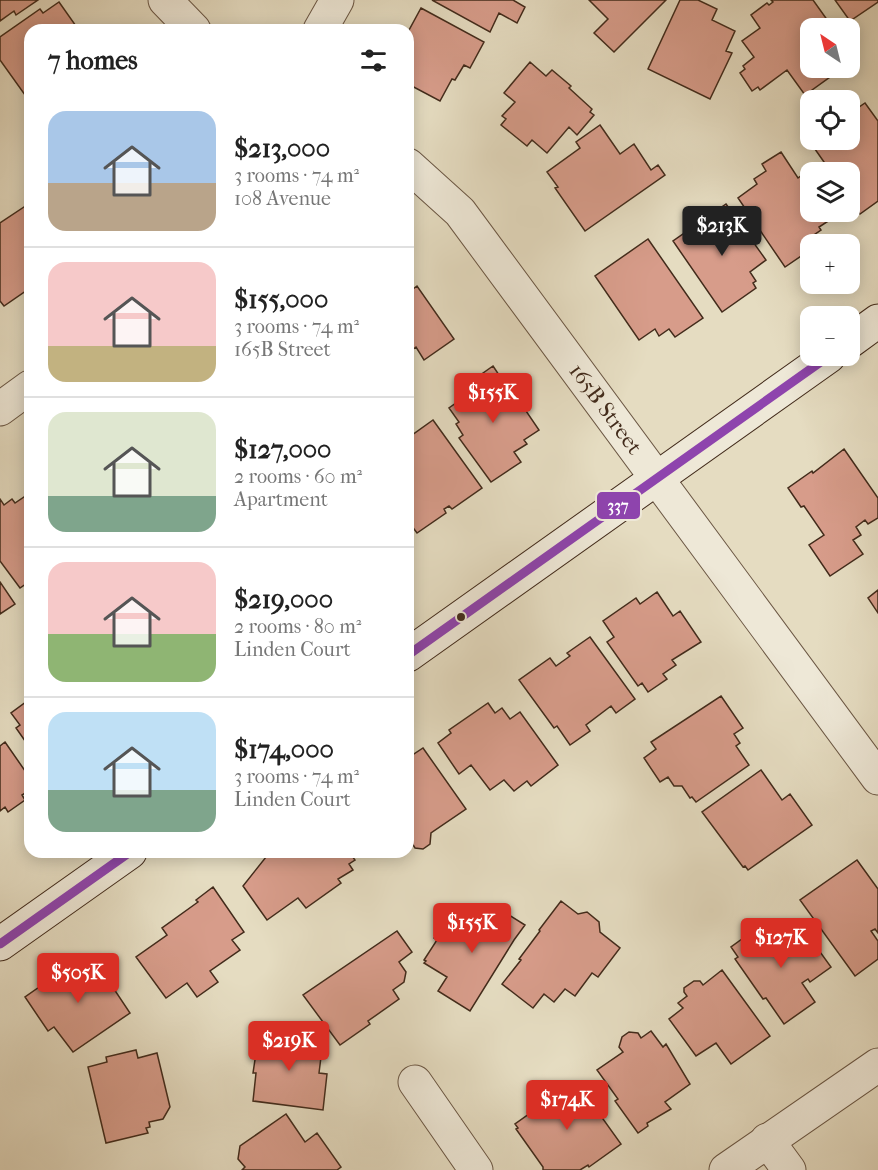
<!DOCTYPE html>
<html lang="en">
<head>
<meta charset="utf-8">
<style>
	:root { --surface:#fff; --page:#f6f6f6; --text:#222; --muted:#767676; --line:#e0e0e0; --accent:#d93025 }
	body { margin:0; font-family:"IM FELL French Canon",serif; background:var(--page); color:var(--text); height:100vh; display:flex; flex-direction:column; font-size:22px; white-space:nowrap }
	* { box-sizing:border-box; margin:0 }
	p { font-size:20px; color:var(--muted) }
	.icon { flex:none; width:33px; height:33px; fill:none; stroke:currentColor; stroke-width:2; stroke-linecap:round; stroke-linejoin:round }
	.map { position:relative; flex:1; overflow:hidden }
	.sheet { position:absolute; left:24px; top:24px; width:390px; height:834px; display:flex; flex-direction:column; background:var(--surface); border-radius:18px; box-shadow:0 3px 15px #0003 }
	.sheet>* { flex:none }
	.needle { width:39px; rotate:325deg }
	.tools { position:absolute; left:800px; top:18px; display:grid; gap:12px }
	.tools a { display:grid; place-items:center; width:60px; height:60px; border-radius:12px; background:var(--surface); box-shadow:0 3px 15px #0003; font-size:30px }
	.price { position:absolute; translate:-50% -51px; padding:0 14px; border-radius:6px; background:var(--accent); color:#fff; font-size:20px; line-height:39px; filter:drop-shadow(0 2px 3px #0008) }
	.price::after { content:''; position:absolute; left:50%; top:36px; width:18px; height:14px; margin-left:-9px; background:inherit; clip-path:polygon(0 0,100% 0,50% 100%) }
	.price.selected { background:#222; color:#fff }
	ul { padding:0; list-style:none }
	li { display:flex; align-items:center; gap:18px; height:150px; padding:0 24px }
	li+li { border-top:2px solid var(--line) }
	li span { display:grid; place-items:center; flex:none; width:168px; height:120px; border-radius:18px; color:#555 }
	li>.icon { margin-inline-start:auto }
	span .icon { width:72px; height:72px; fill:#fffc; stroke-width:1 }
	li b { font-size:26px }
	h2 { display:flex; justify-content:space-between; align-items:center; height:72px; padding:0 24px; font-size:26px }
	.map>svg:first-child { display:block }
	.building { fill:#d79c8a; stroke:#422b1b; stroke-width:1.5 }
	.lines { fill:none; stroke-linecap:round; stroke-linejoin:round }
	.street-casing { stroke:#6b5744; stroke-width:35 }
	.secondary-casing { stroke:#422b1b; stroke-width:35 }
	.street { stroke:#eee8d7; stroke-width:33 }
	.secondary { stroke:#eee8d7; stroke-width:33 }
	.bus-1-casing { stroke:#eee8d7; stroke-width:14 }
	.bus-1 { stroke:#8e44ad; stroke-width:9 }
	.bus-dot { fill:#422b1b; stroke:#eee8d7; stroke-width:2 }
	.labels { text-anchor:middle; dominant-baseline:central; stroke-width:4.5; stroke-linejoin:round; paint-order:stroke }
	.street-label { font-size:22px; fill:#422b1b; stroke:#eee8d7 }
	.line-badge { stroke:#eee8d7; stroke-width:2 }
	.badge-label { font-size:16px; text-anchor:middle; font-weight:bold; fill:#fff }
</style>
</head>
<body>
<div class="map">
<svg width="878" height="1170" viewBox="0 0 878 1170">
	<rect width="100%" height="100%" fill="#e5dcc1"/>
	<filter id="stains"><feTurbulence type="fractalNoise" baseFrequency=".00333" numOctaves="4"/><feColorMatrix values="0 0 0 0 .2 0 0 0 0 .09 0 0 0 0 .02 0 0 0 .5 -.17"/></filter>
	<radialGradient id="worn" r=".72"><stop offset=".6" stop-color="#630" stop-opacity="0"/><stop offset="1" stop-color="#630" stop-opacity=".3"/></radialGradient>
	<path class="building" d="M 0,0 L 38,0 L 16,15 L 14,11 L 0,21 Z
		M 432,0 L 513,0 L 525,7 L 517,23 L 499,13 L 490,32 Z
		M 589,0 L 666,0 L 614,52 L 594,33 L 608,19 Z
		M 680,0 L 698,0 L 717,9 L 712,20 L 735,31 L 726,51 L 732,53 L 710,99 L 648,69 Z
		M 771,0 L 813,0 L 833,28 L 810,28 L 810,68 L 823,68 L 830,77 L 805,95 L 787,70 L 760,90 L 758,87 L 752,91 L 740,73 L 745,69 L 743,66 L 754,57 L 742,41 L 760,28 L 751,15 L 767,3 L 769,5 L 773,2 Z
		M 835,0 L 878,0 L 878,2 L 850,21 Z
		M 59,2 L 76,26 L 71,30 L 30,30 L 30,102 L 0,60 L 0,37 L 40,9 L 43,13 Z
		M 421,8 L 484,42 L 470,68 L 464,65 L 455,80 L 452,79 L 440,101 L 408,84 L 408,32 Z
		M 530,62 L 546,76 L 552,70 L 571,86 L 569,88 L 592,109 L 590,112 L 594,115 L 577,135 L 569,127 L 547,153 L 532,140 L 527,146 L 501,125 L 506,119 L 502,116 L 515,102 L 504,93 Z
		M 865,103 L 878,121 L 878,201 L 860,214 L 849,199 L 849,172 L 831,172 L 810,142 L 814,140 L 849,140 L 849,114 Z
		M 600,125 L 620,154 L 634,144 L 651,170 L 658,165 L 665,175 L 585,231 L 555,188 L 558,187 L 547,172 L 580,148 L 576,142 Z
		M 781,152 L 798,178 L 806,172 L 810,178 L 810,212 L 833,212 L 836,216 L 819,227 L 821,230 L 811,237 L 816,244 L 810,244 L 810,250 L 785,267 L 738,198 L 757,184 L 754,179 L 766,171 L 762,164 Z
		M 726,204 L 766,260 L 750,272 L 756,281 L 753,283 L 756,288 L 722,312 L 673,241 Z
		M 27,205 L 30,210 L 30,288 L 4,306 L 0,301 L 0,223 Z
		M 648,239 L 703,318 L 675,337 L 669,329 L 659,336 L 655,329 L 639,340 L 595,276 Z
		M 408,282 L 413,289 L 417,286 L 454,339 L 424,360 L 416,347 L 408,353 Z
		M 493,366 L 511,393 L 515,390 L 529,409 L 526,411 L 539,430 L 524,440 L 527,444 L 514,452 L 521,462 L 491,482 L 459,438 L 463,435 L 456,424 L 459,422 L 449,408 L 470,393 L 468,389 L 478,382 L 476,378 Z
		M 433,420 L 482,488 L 452,509 L 449,506 L 444,509 L 446,513 L 417,533 L 408,521 L 408,438 Z
		M 844,449 L 878,498 L 878,518 L 868,524 L 865,520 L 856,527 L 861,535 L 853,540 L 863,554 L 830,576 L 809,545 L 824,535 L 804,506 L 801,507 L 788,488 L 812,471 L 813,473 Z
		M 30,493 L 30,581 L 20,588 L 0,561 L 0,499 L 4,505 L 12,499 L 15,503 Z
		M 0,582 L 15,604 L 0,614 Z
		M 878,590 L 878,613 L 868,598 Z
		M 657,592 L 673,616 L 680,611 L 701,642 L 672,660 L 676,665 L 663,674 L 667,679 L 648,692 L 642,683 L 638,686 L 607,642 L 614,637 L 603,621 L 636,598 L 640,604 Z
		M 590,637 L 635,699 L 616,713 L 611,706 L 586,725 L 590,731 L 570,745 L 557,726 L 554,728 L 519,680 L 550,658 L 556,666 L 570,656 L 567,653 Z
		M 721,696 L 743,728 L 734,734 L 740,743 L 736,746 L 749,765 L 696,802 L 692,797 L 690,798 L 682,786 L 674,786 L 668,777 L 660,782 L 644,758 L 656,749 L 651,742 Z
		M 30,699 L 30,748 L 16,728 L 20,725 L 11,713 Z
		M 488,703 L 495,713 L 502,708 L 510,719 L 520,712 L 558,765 L 531,786 L 527,781 L 514,791 L 504,780 L 490,790 L 471,765 L 459,774 L 438,743 L 451,733 L 449,730 Z
		M 5,742 L 30,778 L 30,790 L 22,795 L 25,800 L 8,812 L 5,807 L 0,811 L 0,746 Z
		M 423,748 L 466,809 L 431,833 L 430,844 L 423,849 L 415,848 L 412,843 L 408,846 L 408,758 Z
		M 761,770 L 782,800 L 790,794 L 812,825 L 748,870 L 745,866 L 743,867 L 702,812 Z
		M 270,852 L 349,852 L 355,860 L 349,864 L 353,870 L 338,879 L 341,883 L 306,908 L 298,898 L 267,920 L 243,886 Z
		M 857,860 L 878,889 L 878,933 L 875,929 L 871,931 L 878,941 L 878,959 L 855,976 L 800,900 Z
		M 213,887 L 244,932 L 232,940 L 240,950 L 210,971 L 218,982 L 197,997 L 187,983 L 166,998 L 136,957 L 167,935 L 162,928 L 198,902 L 196,900 Z
		M 561,901 L 578,914 L 587,912 L 599,922 L 600,932 L 620,948 L 598,977 L 592,973 L 575,996 L 565,989 L 554,1002 L 544,994 L 533,1008 L 502,984 L 521,960 L 519,959 L 540,931 L 539,930 Z
		M 493,905 L 525,925 L 514,940 L 470,1011 L 438,991 L 447,977 L 424,963 L 426,961 L 424,960 L 437,940 L 434,938 L 447,918 L 464,929 L 473,916 L 481,920 Z
		M 802,927 L 831,967 L 810,982 L 808,979 L 802,983 L 815,1002 L 784,1024 L 766,998 L 763,999 L 735,959 L 738,957 L 731,947 L 753,931 L 757,936 L 761,932 L 768,935 L 778,928 L 786,940 Z
		M 397,931 L 412,952 L 399,962 L 406,972 L 404,982 L 393,990 L 399,999 L 368,1021 L 370,1024 L 340,1045 L 303,995 Z
		M 92,956 L 130,1013 L 73,1052 L 54,1027 L 48,1031 L 25,997 L 65,969 L 67,972 Z
		M 722,970 L 770,1036 L 731,1064 L 716,1043 L 696,1056 L 669,1019 L 683,1008 L 678,1003 L 687,996 L 684,992 L 684,988 L 694,981 L 700,981 L 703,985 Z
		M 651,1031 L 663,1047 L 666,1044 L 690,1084 L 665,1102 L 671,1109 L 647,1123 L 648,1126 L 638,1133 L 615,1101 L 618,1099 L 597,1070 L 623,1052 L 619,1047 L 622,1037 L 629,1032 L 638,1033 L 641,1038 Z
		M 259,1033 L 323,1041 L 319,1073 L 327,1074 L 323,1110 L 253,1101 L 256,1073 L 253,1073 Z
		M 136,1050 L 138,1058 L 157,1053 L 170,1107 L 163,1119 L 149,1122 L 150,1127 L 146,1128 L 148,1133 L 106,1143 L 88,1067 L 107,1062 L 106,1057 Z
		M 555,1084 L 563,1095 L 578,1084 L 621,1144 L 589,1167 L 588,1165 L 580,1170 L 543,1170 L 543,1167 L 516,1129 L 518,1128 L 515,1124 L 540,1106 L 534,1099 Z
		M 286,1114 L 305,1142 L 317,1133 L 341,1167 L 337,1170 L 242,1170 L 245,1167 L 238,1159 L 240,1146 Z"/>
	<g class="lines">
		<g class="street-casing">
			<g id="street">
				<path d="M 165,0 L 194,30"/>
				<path d="M 320,30 L 337,0"/>
				<path id="s1" d="M 408,165 L 460,212 L 878,778"/>
				<path d="M 0,409 L 30,387"/>
				<path d="M 415,1082 L 476,1170"/>
				<path d="M 767,1140 L 789,1170"/>
				<path d="M 726,1170 L 878,1065"/>
			</g>
		</g>
		<g class="secondary-casing">
			<path id="secondary" d="M 849,342 L 878,321
				M 408,655 L 829,356
				M 0,944 L 130,852"/>
		</g>
		<use href="#street" class="street"/>
		<use href="#secondary" class="secondary"/>
		<g class="bus-1-casing">
			<path id="bus-1" d="M 408,655 L 829,356
				M 0,944 L 130,852"/>
		</g>
		<use href="#bus-1" class="bus-1"/>
	</g>
	<circle class="bus-dot" cx="461" cy="617" r="5"/>
	<g class="labels">
		<g class="street-label">
			<text stroke="none"><textPath href="#s1" startOffset="315">165B Street</textPath></text>
		</g>
	</g>
	<rect class="line-badge" x="596" y="491" width="45" height="29" rx="6" fill="#8e44ad"/>
	<g class="badge-label">
		<text x="618" y="511">337</text>
	</g>
	<rect width="100%" height="100%" filter="url(#stains)"/>
	<rect width="100%" height="100%" fill="url(#worn)"/>
</svg>
<div class="tools">
<a><svg class="needle" viewBox="-14 -14 28 28"><path d="M0-13l5 13h-10z" fill="#e53935"/><path d="M0 13l5-13h-10z" fill="#767676"/></svg></a>
<a><svg class="icon" aria-label="locate" viewBox="0 0 24 24"><circle cx="12" cy="12" r="6"/><path d="M12 2v4M12 18v4M2 12h4M18 12h4"/></svg></a>
<a><svg class="icon" aria-label="layers" viewBox="0 0 24 24"><path d="M12 4l9 5-9 5-9-5zM3 14l9 5 9-5"/></svg></a>
<a>+</a>
<a>−</a>
</div>
<b class="price selected" style="left:722px;top:257px">$213K</b>
<b class="price" style="left:493px;top:424px">$155K</b>
<b class="price" style="left:472px;top:954px">$155K</b>
<b class="price" style="left:781px;top:969px">$127K</b>
<b class="price" style="left:78px;top:1004px">$505K</b>
<b class="price" style="left:289px;top:1072px">$219K</b>
<b class="price" style="left:567px;top:1131px">$174K</b>
<section class="sheet">
<h2>7 homes<svg class="icon" aria-label="filters" viewBox="0 0 24 24"><path d="M4 7h16M4 17h16"/><circle cx="9" cy="7" r="2"/><circle cx="15" cy="17" r="2"/></svg></h2>
<ul>
<li><span style="background:linear-gradient(#a9c7e8 60%,#b9a48a 0)"><svg class="icon" aria-label="home" viewBox="0 0 24 24"><path d="M3 11l9-7 9 7M6 9v11h12V9"/></svg></span><div><b>$213,000</b><p>3 rooms · 74 m²</p><p>108 Avenue</p></div></li>
<li><span style="background:linear-gradient(#f6c9c9 70%,#c2b280 0)"><svg class="icon" aria-label="home" viewBox="0 0 24 24"><path d="M3 11l9-7 9 7M6 9v11h12V9"/></svg></span><div><b>$155,000</b><p>3 rooms · 74 m²</p><p>165B Street</p></div></li>
<li><span style="background:linear-gradient(#dfe7d0 70%,#7fa58c 0)"><svg class="icon" aria-label="home" viewBox="0 0 24 24"><path d="M3 11l9-7 9 7M6 9v11h12V9"/></svg></span><div><b>$127,000</b><p>2 rooms · 60 m²</p><p>Apartment</p></div></li>
<li><span style="background:linear-gradient(#f6c9c9 60%,#8fb573 0)"><svg class="icon" aria-label="home" viewBox="0 0 24 24"><path d="M3 11l9-7 9 7M6 9v11h12V9"/></svg></span><div><b>$219,000</b><p>2 rooms · 80 m²</p><p>Linden Court</p></div></li>
<li><span style="background:linear-gradient(#bfe0f5 65%,#7fa58c 0)"><svg class="icon" aria-label="home" viewBox="0 0 24 24"><path d="M3 11l9-7 9 7M6 9v11h12V9"/></svg></span><div><b>$174,000</b><p>3 rooms · 74 m²</p><p>Linden Court</p></div></li>
</ul>
</section>
</div>
</body>
</html>
